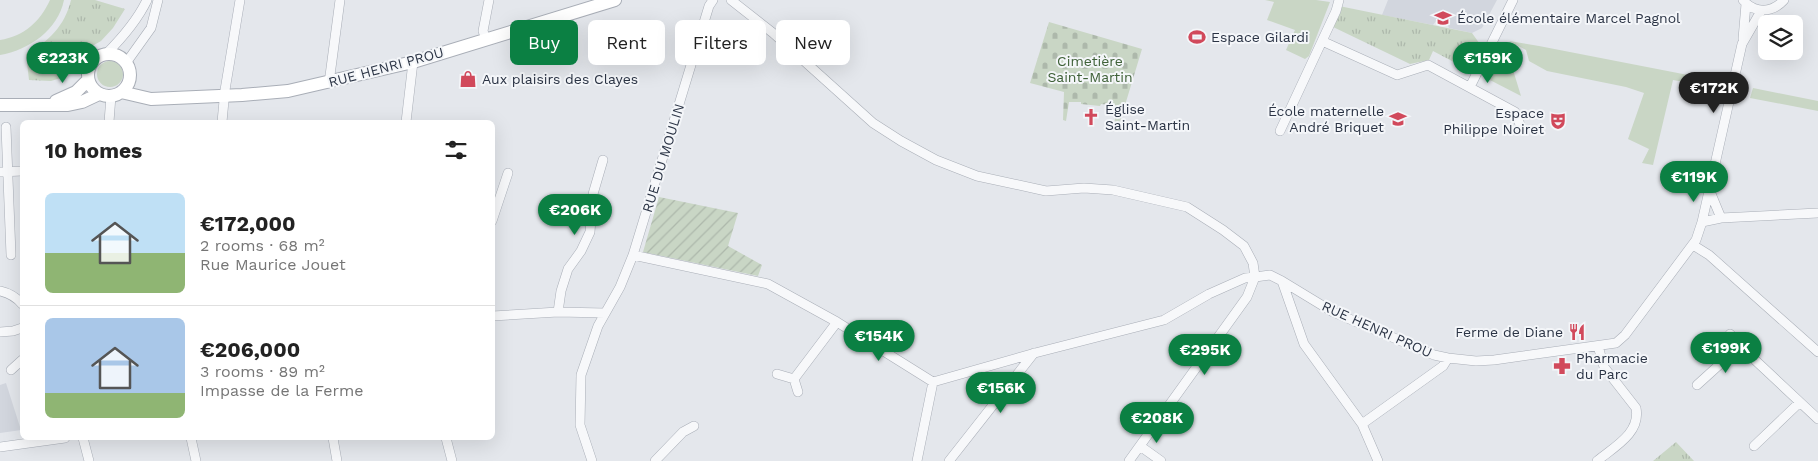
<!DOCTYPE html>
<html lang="en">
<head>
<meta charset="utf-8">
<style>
	:root { --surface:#fff; --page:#f2f2f2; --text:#222; --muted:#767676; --line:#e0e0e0; --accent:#0b8043 }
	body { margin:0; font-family:"Work Sans",sans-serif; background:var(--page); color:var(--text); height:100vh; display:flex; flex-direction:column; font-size:19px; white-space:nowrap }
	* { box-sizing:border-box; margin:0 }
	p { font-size:16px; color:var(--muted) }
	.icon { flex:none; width:28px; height:28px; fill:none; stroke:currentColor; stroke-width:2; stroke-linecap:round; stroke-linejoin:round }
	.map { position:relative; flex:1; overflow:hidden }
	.panel { position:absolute; left:20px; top:120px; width:475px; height:320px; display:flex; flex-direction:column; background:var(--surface); border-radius:8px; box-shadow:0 5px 20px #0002 }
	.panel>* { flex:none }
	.hud { position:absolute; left:510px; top:20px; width:475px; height:45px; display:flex; gap:10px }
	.tools { position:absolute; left:1758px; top:15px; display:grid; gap:10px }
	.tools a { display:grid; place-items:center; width:45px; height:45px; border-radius:8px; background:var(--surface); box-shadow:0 5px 20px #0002; font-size:25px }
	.price { position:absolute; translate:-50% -42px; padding:0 11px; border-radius:18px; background:var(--accent); color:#fff; font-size:16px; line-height:32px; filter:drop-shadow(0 1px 2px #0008) }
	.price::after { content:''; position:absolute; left:50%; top:30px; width:15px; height:11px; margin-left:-8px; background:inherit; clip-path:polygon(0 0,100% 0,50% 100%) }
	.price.active { background:#222; color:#fff }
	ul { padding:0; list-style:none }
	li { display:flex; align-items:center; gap:15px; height:125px; padding:0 25px }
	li+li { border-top:1px solid var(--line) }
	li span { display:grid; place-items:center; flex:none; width:140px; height:100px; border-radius:8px; color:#555 }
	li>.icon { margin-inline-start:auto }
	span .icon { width:60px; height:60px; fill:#fffc; stroke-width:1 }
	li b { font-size:21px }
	h2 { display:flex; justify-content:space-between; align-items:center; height:60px; padding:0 25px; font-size:21px }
	.pill { padding:0 18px; border-radius:8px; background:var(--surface); box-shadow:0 5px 20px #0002; font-size:18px; line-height:45px }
	.pill.active { background:var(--accent); color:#fff }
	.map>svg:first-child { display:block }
	.built { fill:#d2d6de }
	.grass { fill:#c9d6c5 }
	.cemetery { fill:url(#cemetery-stones) }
	.park { fill:url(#park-tufts) }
	.garden { fill:url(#garden-furrows) }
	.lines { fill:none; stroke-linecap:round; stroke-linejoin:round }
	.street-casing { stroke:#a9aeb7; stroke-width:10 }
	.secondary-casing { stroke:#a9aeb7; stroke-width:14 }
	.street { stroke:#f7f8fa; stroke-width:9 }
	.secondary { stroke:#fff; stroke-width:12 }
	.labels { text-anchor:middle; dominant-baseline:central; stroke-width:4; stroke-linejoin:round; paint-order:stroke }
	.poi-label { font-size:14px; fill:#2b3445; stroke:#f4f6f9; text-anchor:start }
	.park-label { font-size:14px; fill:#3f6138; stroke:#f4f6f9 }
	.street-label { font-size:14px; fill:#2b3445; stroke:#f4f6f9 }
</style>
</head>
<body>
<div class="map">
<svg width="1818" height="461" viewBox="0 0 1818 461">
	<defs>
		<pattern id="cemetery-stones" width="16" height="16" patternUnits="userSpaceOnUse" patternTransform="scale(1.25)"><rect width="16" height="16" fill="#c9d6c5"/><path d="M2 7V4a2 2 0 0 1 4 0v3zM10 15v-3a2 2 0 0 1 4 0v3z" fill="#adb8ab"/></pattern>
		<pattern id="park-tufts" width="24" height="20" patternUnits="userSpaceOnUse" patternTransform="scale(1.25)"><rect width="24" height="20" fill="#c9d6c5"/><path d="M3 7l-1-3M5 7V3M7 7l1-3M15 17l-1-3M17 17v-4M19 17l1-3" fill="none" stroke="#adb8ab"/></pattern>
		<pattern id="garden-furrows" width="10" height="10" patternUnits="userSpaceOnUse" patternTransform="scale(1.25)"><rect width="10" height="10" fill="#c9d6c5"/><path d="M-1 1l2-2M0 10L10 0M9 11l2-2" fill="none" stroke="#adb8ab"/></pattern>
	</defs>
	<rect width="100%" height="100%" fill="#e4e7ec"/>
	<path class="built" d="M 1388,0 L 1497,0 L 1482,28 L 1472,33 L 1449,28 L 1447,23 L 1436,21 L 1433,25 L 1382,15 Z
		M 6,383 L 21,430 L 0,433 L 0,385 Z"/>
	<path class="grass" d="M 50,0 L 64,0 C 58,30 29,50 0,55 L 0,40 C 24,36 40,22 50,0 Z
		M 1265,0 L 1316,0 L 1330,2 L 1309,56 L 1305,59 L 1286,50 L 1295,30 L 1267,20 L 1274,2 Z
		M 1509,41 L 1539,46 L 1724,82 L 1722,89 L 1673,80 L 1653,165 L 1642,163 L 1649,149 L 1628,139 L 1644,93 L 1626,87 L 1547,71 L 1529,61 L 1526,50 Z
		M 1496,51 L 1510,60 L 1521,96 L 1486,78 L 1487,67 Z
		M97 74a13 13 0 1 1 26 0a13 13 0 1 1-26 0Z
		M 1753,88 L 1818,101 L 1818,111 L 1750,98 Z"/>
	<path class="cemetery" d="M 1049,22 L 1142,49 L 1119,125 L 1114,125 L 1116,112 L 1109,111 L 1109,105 L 1101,104 L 1100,106 L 1081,104 L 1081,102 L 1069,102 L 1066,121 L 1063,120 L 1064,92 L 1030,83 Z"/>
	<path class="park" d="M 71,0 L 95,0 L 125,9 L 113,28 L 101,41 L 87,49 L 72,69 L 61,78 L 51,81 L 29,80 L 26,54 C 48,42 65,26 71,0 Z
		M 1339,6 L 1472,33 L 1482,47 L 1474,66 L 1467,69 L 1433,51 L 1429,60 L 1410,64 L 1331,26 Z
		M 1676,442 L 1694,461 L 1653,461 Z"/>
	<path class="garden" d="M 659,197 L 738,213 L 728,246 L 762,265 L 758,276 L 643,252 Z"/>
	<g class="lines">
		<g class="street-casing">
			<path id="street" d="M 731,0 L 773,33 L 873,123 L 901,141 L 936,160 L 977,176 L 1046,191 L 1084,188 L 1113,190 L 1187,207 L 1223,230 L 1244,246 L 1253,263 L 1255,277 L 1270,275 L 1282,281 L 1333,312 L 1434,355 L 1448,358 L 1476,361 L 1494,360 L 1616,343 L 1625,335 L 1696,240 L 1702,222 L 1742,44 L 1761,11
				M 1743,0 C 1755,14 1772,13 1784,0
				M 486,39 L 483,31 L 489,0
				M 1743,39 L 1746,4
				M 1322,41 L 1397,75 L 1428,65 L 1515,112 L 1521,127
				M 106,54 C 122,38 137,21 147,0
				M 126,63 L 151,28 L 158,0
				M 329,83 L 340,0
				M 1470,87 L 1513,0
				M 109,122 L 111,96
				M 222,122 L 225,90 L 240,0
				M 406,122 L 413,62
				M 6,127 L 11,255
				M 1280,131 L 1336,11 L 1339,0
				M 0,172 L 22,171
				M 1709,189 L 1721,218
				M 492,221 L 508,173
				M 1702,222 L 1721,218 L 1818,213
				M 1693,245 L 1709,255 L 1818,352
				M 633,255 L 768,284 L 837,322 L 933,382 L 1035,353 L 1164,320 L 1209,294 L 1245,278 L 1255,277 L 1247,297 L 1129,461
				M 1282,281 L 1304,344 L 1362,424 L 1378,461
				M 0,291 C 9,293 16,297 22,304
				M 558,312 L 561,291 L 568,269 L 581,251 L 590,232 L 593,194 L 603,160
				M 492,316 L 558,312 L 605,313
				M 0,332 L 13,331 L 22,328
				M 1730,334 L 1740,346 L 1818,419
				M 11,370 L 22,360
				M 777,374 L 794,379
				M 1697,385 L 1740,346
				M 798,392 L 794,379 L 837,322
				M 1362,424 L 1443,366 L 1448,358
				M 83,438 L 89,461
				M 191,438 L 196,461
				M 333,438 L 337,461
				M 446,438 L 452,461
				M 1140,446 L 1161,461
				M 1754,446 L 1799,403
				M 0,447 L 65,438
				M 592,461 L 580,425 L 581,375 L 598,326 L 620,287 L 633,255 L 709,6 L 713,0
				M 655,461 L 683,432 L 694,426
				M 917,461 L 933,382
				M 949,461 L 1034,353
				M 1597,461 C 1614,447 1641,433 1636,408 L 1604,367 L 1598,346"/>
		</g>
		<g class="secondary-casing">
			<path id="secondary" d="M88 75a21 21 0 1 1 42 0a21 21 0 1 1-42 0Z
				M 121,92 L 151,99 L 242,95 L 288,91 L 413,62 L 615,0
				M 56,101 L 76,92 L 88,80
				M 0,105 L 68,105 L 82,102 L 99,94"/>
		</g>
		<use href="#street" class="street"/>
		<use href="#secondary" class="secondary"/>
	</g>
	<defs>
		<g id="school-bare" transform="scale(1.35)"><path d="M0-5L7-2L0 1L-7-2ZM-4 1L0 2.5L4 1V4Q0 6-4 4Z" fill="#d1495b" stroke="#f4f6f9" stroke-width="2.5" paint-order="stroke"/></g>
		<g id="stadium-bare" transform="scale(1.35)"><path d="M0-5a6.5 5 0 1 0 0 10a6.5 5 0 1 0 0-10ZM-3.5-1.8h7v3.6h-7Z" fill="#d1495b" stroke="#f4f6f9" stroke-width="2.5" paint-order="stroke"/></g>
		<g id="shop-bare" transform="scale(1.35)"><path d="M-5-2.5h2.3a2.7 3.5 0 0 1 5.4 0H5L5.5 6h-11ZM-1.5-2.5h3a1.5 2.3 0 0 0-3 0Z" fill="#d1495b" stroke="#f4f6f9" stroke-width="2.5" paint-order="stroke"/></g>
		<g id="church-bare" transform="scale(1.35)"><path d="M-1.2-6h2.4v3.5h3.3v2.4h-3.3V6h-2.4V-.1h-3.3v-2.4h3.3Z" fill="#d1495b" stroke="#f4f6f9" stroke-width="2.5" paint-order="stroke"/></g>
		<g id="theatre-bare" transform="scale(1.35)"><path d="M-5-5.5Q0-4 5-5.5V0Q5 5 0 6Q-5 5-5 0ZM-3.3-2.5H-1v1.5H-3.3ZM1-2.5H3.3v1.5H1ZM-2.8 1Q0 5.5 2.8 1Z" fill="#d1495b" stroke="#f4f6f9" stroke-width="2.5" paint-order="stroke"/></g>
		<g id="restaurant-bare" transform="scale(1.35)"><path d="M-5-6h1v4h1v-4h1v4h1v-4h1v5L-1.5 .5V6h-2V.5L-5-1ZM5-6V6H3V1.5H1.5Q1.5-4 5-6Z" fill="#d1495b" stroke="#f4f6f9" stroke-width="2.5" paint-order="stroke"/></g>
		<g id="pharmacy-bare" transform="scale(1.35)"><path d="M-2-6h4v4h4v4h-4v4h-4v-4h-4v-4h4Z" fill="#d1495b" stroke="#f4f6f9" stroke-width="2.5" paint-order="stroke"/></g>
	</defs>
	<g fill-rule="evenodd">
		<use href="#school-bare" x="1443" y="18"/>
		<use href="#stadium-bare" x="1197" y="37"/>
		<use href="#shop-bare" x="468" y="79"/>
		<use href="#church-bare" x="1091" y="117"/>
		<use href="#school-bare" x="1398" y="119"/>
		<use href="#theatre-bare" x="1558" y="121"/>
		<use href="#restaurant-bare" x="1577" y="332"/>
		<use href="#pharmacy-bare" x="1562" y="366"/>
	</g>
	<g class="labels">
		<g class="poi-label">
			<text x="1457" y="18">École élémentaire Marcel Pagnol</text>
			<text x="1211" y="37">Espace Gilardi</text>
			<text x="482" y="79">Aux plaisirs des Clayes</text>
			<text x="1105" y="109">Église<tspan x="1105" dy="16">Saint-Martin</tspan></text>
			<text x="1384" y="111" text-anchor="end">École maternelle<tspan x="1384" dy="16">André Briquet</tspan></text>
			<text x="1544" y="113" text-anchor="end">Espace<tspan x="1544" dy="16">Philippe Noiret</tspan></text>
			<text x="1563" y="332" text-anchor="end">Ferme de Diane</text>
			<text x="1576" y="358">Pharmacie<tspan x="1576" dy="16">du Parc</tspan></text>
		</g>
		<g class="park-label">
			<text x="1090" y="61">Cimetière<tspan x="1090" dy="16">Saint-Martin</tspan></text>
		</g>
		<g class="street-label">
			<text transform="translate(386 67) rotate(-15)">RUE HENRI PROU</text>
			<text transform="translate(663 158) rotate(-73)">RUE DU MOULIN</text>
			<text transform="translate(1377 329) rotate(24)">RUE HENRI PROU</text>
		</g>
	</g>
</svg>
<div class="tools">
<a><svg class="icon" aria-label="layers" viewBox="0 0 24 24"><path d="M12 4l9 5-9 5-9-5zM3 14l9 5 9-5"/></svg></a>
</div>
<b class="price" style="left:63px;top:84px">€223K</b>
<b class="price" style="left:1488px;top:84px">€159K</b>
<b class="price active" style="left:1714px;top:114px">€172K</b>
<b class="price" style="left:1694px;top:203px">€119K</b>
<b class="price" style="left:575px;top:236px">€206K</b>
<b class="price" style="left:879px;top:362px">€154K</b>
<b class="price" style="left:1726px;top:374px">€199K</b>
<b class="price" style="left:1205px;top:376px">€295K</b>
<b class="price" style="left:1001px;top:414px">€156K</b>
<b class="price" style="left:1157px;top:444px">€208K</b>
<div class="hud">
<a class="pill active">Buy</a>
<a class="pill">Rent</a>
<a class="pill">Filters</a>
<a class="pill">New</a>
</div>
<section class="panel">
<h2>10 homes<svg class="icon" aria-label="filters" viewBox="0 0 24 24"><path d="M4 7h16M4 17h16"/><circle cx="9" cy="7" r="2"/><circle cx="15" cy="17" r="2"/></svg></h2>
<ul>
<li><span style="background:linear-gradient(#bfe0f5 60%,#8fb573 0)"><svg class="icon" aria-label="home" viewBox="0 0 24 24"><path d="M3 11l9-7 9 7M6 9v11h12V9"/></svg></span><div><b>€172,000</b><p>2 rooms · 68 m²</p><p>Rue Maurice Jouet</p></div></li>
<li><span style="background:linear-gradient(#a9c7e8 75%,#8fb573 0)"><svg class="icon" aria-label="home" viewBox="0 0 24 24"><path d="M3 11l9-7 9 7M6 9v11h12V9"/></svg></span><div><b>€206,000</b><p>3 rooms · 89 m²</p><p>Impasse de la Ferme</p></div></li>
</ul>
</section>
</div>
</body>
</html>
